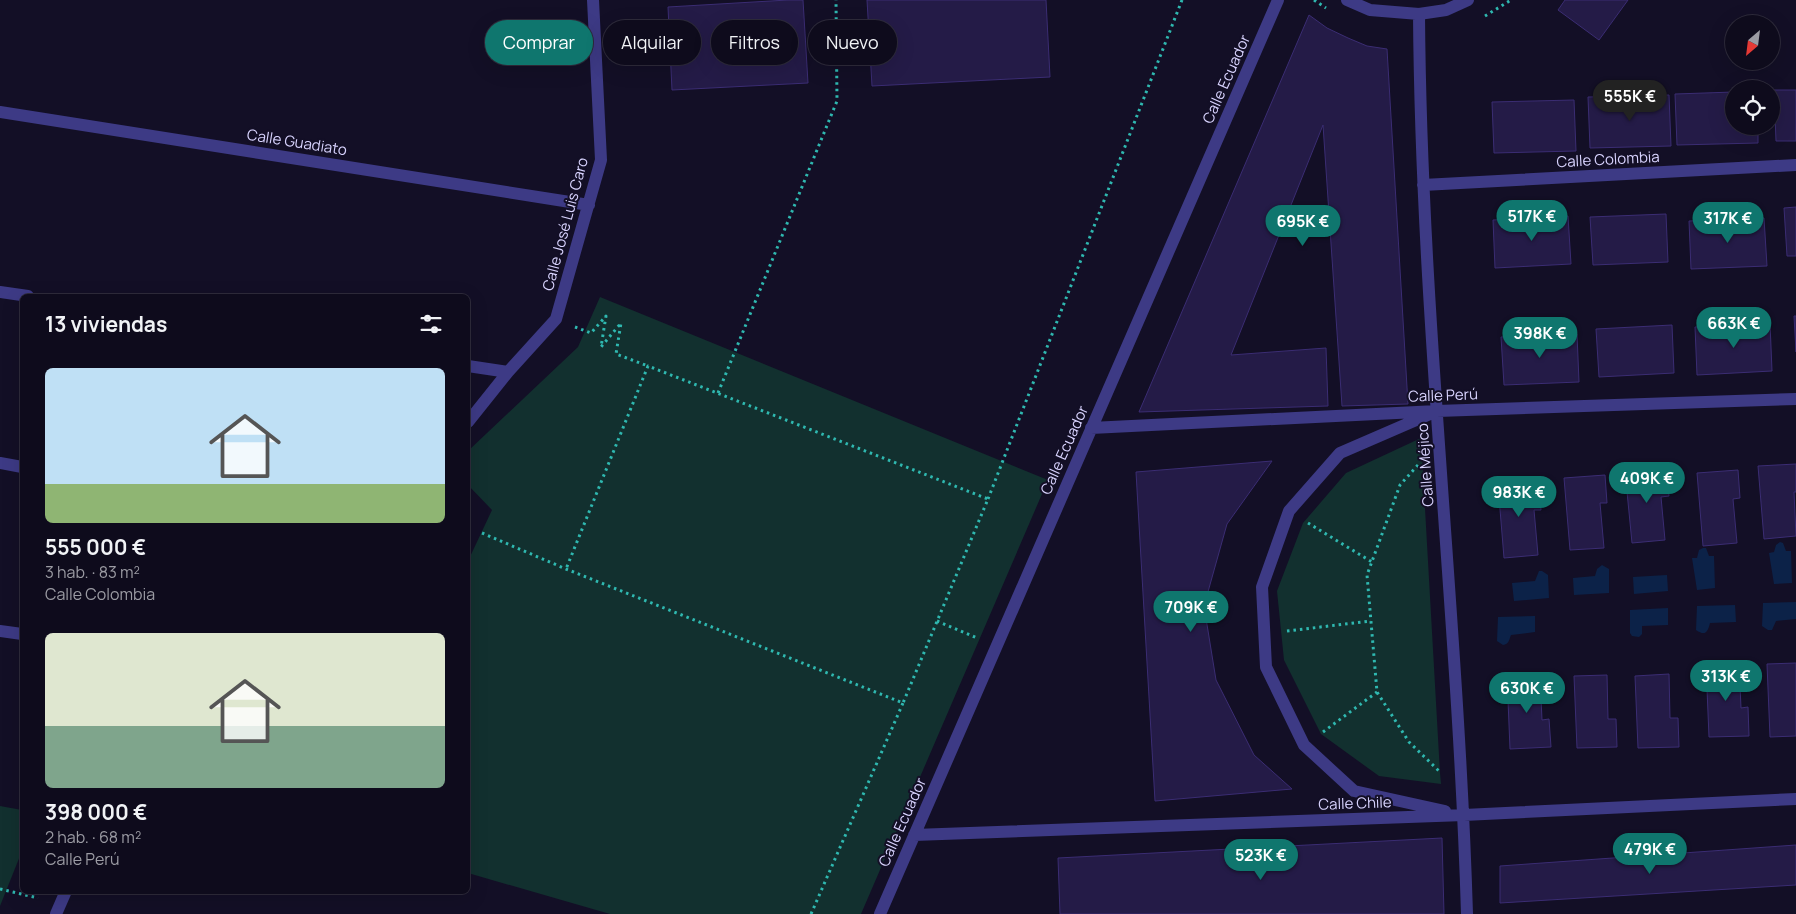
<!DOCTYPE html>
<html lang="es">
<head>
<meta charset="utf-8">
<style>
	:root { --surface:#0e0b1c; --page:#1c1929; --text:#f1f3f6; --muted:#9b9ba3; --line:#2e2b3b; --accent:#0f766e }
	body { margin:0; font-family:Manrope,sans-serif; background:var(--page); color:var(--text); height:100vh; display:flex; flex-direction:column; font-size:19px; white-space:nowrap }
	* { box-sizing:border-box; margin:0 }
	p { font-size:16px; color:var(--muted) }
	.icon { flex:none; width:28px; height:28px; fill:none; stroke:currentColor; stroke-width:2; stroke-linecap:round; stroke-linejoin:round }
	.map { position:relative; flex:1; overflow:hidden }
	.sheet { position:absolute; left:20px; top:294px; width:450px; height:600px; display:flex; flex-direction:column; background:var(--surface); border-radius:8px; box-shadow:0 5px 20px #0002,0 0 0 1px var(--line) }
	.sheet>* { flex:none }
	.banner { position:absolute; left:485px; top:20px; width:475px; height:45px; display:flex; gap:10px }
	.needle { width:32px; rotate:208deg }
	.tools { position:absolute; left:1725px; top:15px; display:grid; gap:10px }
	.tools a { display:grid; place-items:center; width:55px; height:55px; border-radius:50%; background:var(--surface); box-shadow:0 5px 20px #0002,0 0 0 1px var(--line); font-size:25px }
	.price { position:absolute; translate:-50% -42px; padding:0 11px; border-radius:18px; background:var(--accent); color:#fff; font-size:16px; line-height:32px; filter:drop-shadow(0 1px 2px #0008) }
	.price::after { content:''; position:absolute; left:50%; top:30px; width:15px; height:11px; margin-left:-8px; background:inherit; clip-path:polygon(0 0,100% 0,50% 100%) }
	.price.selected { background:#222; color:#fff }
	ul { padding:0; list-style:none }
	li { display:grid; align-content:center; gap:10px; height:265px; padding:0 25px }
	li span { display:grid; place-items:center; height:155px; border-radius:8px; color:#555 }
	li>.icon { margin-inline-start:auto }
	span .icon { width:90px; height:90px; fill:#fffc; stroke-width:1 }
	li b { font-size:21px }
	h2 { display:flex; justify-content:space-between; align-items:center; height:60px; padding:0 25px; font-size:21px }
	.pill { padding:0 18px; border-radius:22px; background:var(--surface); box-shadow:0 5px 20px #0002,0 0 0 1px var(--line); font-size:18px; line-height:45px }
	.pill.selected { background:var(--accent); color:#fff }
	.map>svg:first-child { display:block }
	.green { fill:#12302f }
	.water { fill:#0c2248 }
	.building { fill:#241b47; stroke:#3b2d73 }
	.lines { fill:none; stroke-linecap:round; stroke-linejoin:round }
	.path { stroke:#2fb8b0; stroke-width:3; stroke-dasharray:2.5 4; stroke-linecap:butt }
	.minor { stroke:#3d3a85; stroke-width:12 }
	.labels { text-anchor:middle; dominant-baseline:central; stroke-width:4; stroke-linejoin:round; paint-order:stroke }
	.street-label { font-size:15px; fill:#d9d4ff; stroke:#130f26 }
</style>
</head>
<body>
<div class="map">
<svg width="1796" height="914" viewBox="0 0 1796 914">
	<rect width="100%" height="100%" fill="#130f26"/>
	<path class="green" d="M 600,297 L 1048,480 L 861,914 L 610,914 L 468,873 L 468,561 L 492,510 L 468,485 L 468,451 L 578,347 Z
		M 1421,438 L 1440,773 L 1441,784 L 1379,776 L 1321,734 L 1284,660 L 1277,591 L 1303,523 L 1346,473 Z
		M 0,806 L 22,810 L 22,851 L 0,906 Z"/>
	<path class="water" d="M 1780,542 L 1783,543 L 1786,551 L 1791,551 L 1792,583 L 1774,584 L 1769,553 L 1774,552 L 1776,545 Z
		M 1703,548 L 1706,548 L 1709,556 L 1714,556 L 1715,588 L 1697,590 L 1692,558 L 1697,558 L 1699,550 Z
		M 1602,565 L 1609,569 L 1609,593 L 1574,595 L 1573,578 L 1595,576 L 1597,569 Z
		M 1539,571 L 1542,571 L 1548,575 L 1549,598 L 1514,601 L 1512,583 L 1535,581 Z
		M 1667,575 L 1668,591 L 1634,594 L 1633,577 Z
		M 1796,602 L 1796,619 L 1776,621 L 1772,630 L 1768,630 L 1762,626 L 1763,603 Z
		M 1735,605 L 1736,622 L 1710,623 C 1708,631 1706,637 1696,630 L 1697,606 Z
		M 1668,608 L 1668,625 L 1642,626 L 1642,634 L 1639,637 L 1632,636 L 1630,633 L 1630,610 Z
		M 1535,616 L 1535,632 L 1511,635 C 1509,640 1509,644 1503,645 L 1497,641 L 1498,617 Z"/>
	<path class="building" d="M 788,0 L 803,0 L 808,83 L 672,90 L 668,7 Z
		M 867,0 L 1046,0 L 1050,77 L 872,86 Z
		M 1565,0 L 1628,0 L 1599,40 L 1558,10 Z
		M 1309,15 L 1327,28 L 1348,38 L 1367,46 L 1387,49 L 1408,404 L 1342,406 L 1323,125 L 1231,355 L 1326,348 L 1328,406 L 1139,412 Z
		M 1774,90 L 1796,90 L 1796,141 L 1776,141 Z
		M 1734,92 L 1734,126 L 1758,126 L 1758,143 L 1677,145 L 1675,94 Z
		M 1669,95 L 1671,146 L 1590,148 L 1588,97 Z
		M 1574,100 L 1576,151 L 1494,153 L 1492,102 Z
		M 1796,207 L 1796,256 L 1787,256 L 1784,208 Z
		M 1666,214 L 1668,262 L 1593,265 L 1590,217 Z
		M 1568,216 L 1571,264 L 1495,268 L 1493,220 Z
		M 1764,218 L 1767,266 L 1691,269 L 1689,221 Z
		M 1794,316 L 1796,316 L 1796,352 Z
		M 1770,323 L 1772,371 L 1697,375 L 1695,327 Z
		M 1672,325 L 1674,373 L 1599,377 L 1596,329 Z
		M 1577,334 L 1579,382 L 1504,385 L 1501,337 Z
		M 1272,461 L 1227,524 L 1204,606 L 1216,680 L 1254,755 L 1292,789 L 1155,801 L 1136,472 Z
		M 1796,464 L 1796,492 L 1794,492 L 1796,536 L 1764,539 L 1758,466 Z
		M 1666,468 L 1669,496 L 1661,497 L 1665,540 L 1632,543 L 1625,471 Z
		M 1738,470 L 1740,498 L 1733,499 L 1737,543 L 1703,546 L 1697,473 Z
		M 1605,475 L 1607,503 L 1600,503 L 1604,548 L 1570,550 L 1564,478 Z
		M 1539,482 L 1541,510 L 1534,510 L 1538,555 L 1504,558 L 1498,485 Z
		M 1739,663 L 1741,708 L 1748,707 L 1749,736 L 1709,737 L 1706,665 Z
		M 1796,663 L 1796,736 L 1770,737 L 1767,664 Z
		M 1669,674 L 1670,718 L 1678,718 L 1679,747 L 1638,748 L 1635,676 Z
		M 1540,675 L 1542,720 L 1549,719 L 1551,747 L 1510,749 L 1507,676 Z
		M 1607,675 L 1608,719 L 1616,719 L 1617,747 L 1577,748 L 1574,676 Z
		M 1442,838 L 1444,914 L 1060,914 L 1058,858 Z
		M 1796,845 L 1796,885 L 1500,903 L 1500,866 Z"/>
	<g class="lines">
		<path class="path" d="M 1314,0 L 1326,8
			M 1485,16 L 1511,0
			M 575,327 L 591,333 L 606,316 L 601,347 L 621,323 L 616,354 L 648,366
			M 718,393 L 837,101 L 836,0
			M 1418,465 L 1400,485 L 1367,575 L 1377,692 L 1409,742 L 1439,771
			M 988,499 L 1182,0
			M 1308,523 L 1372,562
			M 482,533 L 566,569 L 903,703 L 988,499 L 648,366 L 566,569
			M 937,621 L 977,638
			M 1287,631 L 1371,621
			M 1323,732 L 1377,692
			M 0,889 L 38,898
			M 811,914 L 903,703"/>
		<path class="minor" d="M 1347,0 L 1370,10 L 1419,14 L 1446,10 L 1468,0
			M 1419,14 C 1421,315 1458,614 1467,914
			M 0,112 L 589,205
			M 1423,185 L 1796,165
			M 0,292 L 28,296
			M 468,366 L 508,372
			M 1430,414 L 1340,453 L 1289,511 L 1262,587 L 1266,667 L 1304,745 L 1354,791 L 1445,811
			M 468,422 L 508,372 L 556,319 L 601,160 L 593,0
			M 1091,428 L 1437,411 L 1796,399
			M 0,463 L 22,467
			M 0,631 L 22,634
			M 914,835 L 1464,815 L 1796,799
			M 56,914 L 66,891
			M 880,914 L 1278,0"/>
	</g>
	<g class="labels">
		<g class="street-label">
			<text transform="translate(1226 79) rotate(-66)">Calle Ecuador</text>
			<text transform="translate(297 142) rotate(9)">Calle Guadiato</text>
			<text transform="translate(1608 159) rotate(-3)">Calle Colombia</text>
			<text transform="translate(565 224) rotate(-75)">Calle José Luis Caro</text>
			<text transform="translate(1443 395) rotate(-2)">Calle Perú</text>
			<text transform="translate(1064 450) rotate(-66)">Calle Ecuador</text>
			<text transform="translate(1425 465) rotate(-94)">Calle Méjico</text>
			<text transform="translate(1355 803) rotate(-2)">Calle Chile</text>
			<text transform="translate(902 822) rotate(-66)">Calle Ecuador</text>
		</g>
	</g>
</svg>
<div class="tools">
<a><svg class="needle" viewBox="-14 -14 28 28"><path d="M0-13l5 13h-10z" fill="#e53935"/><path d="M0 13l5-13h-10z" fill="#9b9ba3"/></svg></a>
<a><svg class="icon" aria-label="locate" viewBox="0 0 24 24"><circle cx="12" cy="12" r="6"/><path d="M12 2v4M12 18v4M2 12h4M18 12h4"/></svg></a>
</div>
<b class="price selected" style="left:1630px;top:122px">555K €</b>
<b class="price" style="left:1532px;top:242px">517K €</b>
<b class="price" style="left:1728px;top:244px">317K €</b>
<b class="price" style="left:1303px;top:247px">695K €</b>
<b class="price" style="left:1734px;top:349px">663K €</b>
<b class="price" style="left:1540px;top:359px">398K €</b>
<b class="price" style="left:1647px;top:504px">409K €</b>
<b class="price" style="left:1519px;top:518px">983K €</b>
<b class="price" style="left:1191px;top:633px">709K €</b>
<b class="price" style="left:1726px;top:702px">313K €</b>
<b class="price" style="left:1527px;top:714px">630K €</b>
<b class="price" style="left:1650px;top:875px">479K €</b>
<b class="price" style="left:1261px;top:881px">523K €</b>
<div class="banner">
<a class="pill selected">Comprar</a>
<a class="pill">Alquilar</a>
<a class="pill">Filtros</a>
<a class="pill">Nuevo</a>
</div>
<section class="sheet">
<h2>13 viviendas<svg class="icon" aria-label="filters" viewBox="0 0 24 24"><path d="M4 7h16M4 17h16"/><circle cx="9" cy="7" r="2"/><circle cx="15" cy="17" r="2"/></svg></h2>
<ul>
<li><span style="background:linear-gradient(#bfe0f5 75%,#8fb573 0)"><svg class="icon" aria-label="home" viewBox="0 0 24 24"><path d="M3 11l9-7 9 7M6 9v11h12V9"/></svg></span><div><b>555 000 €</b><p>3 hab. · 83 m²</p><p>Calle Colombia</p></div></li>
<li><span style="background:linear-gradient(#dfe7d0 60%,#7fa58c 0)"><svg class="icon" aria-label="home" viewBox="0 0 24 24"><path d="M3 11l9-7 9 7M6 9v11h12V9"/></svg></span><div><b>398 000 €</b><p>2 hab. · 68 m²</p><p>Calle Perú</p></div></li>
</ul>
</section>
</div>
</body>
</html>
